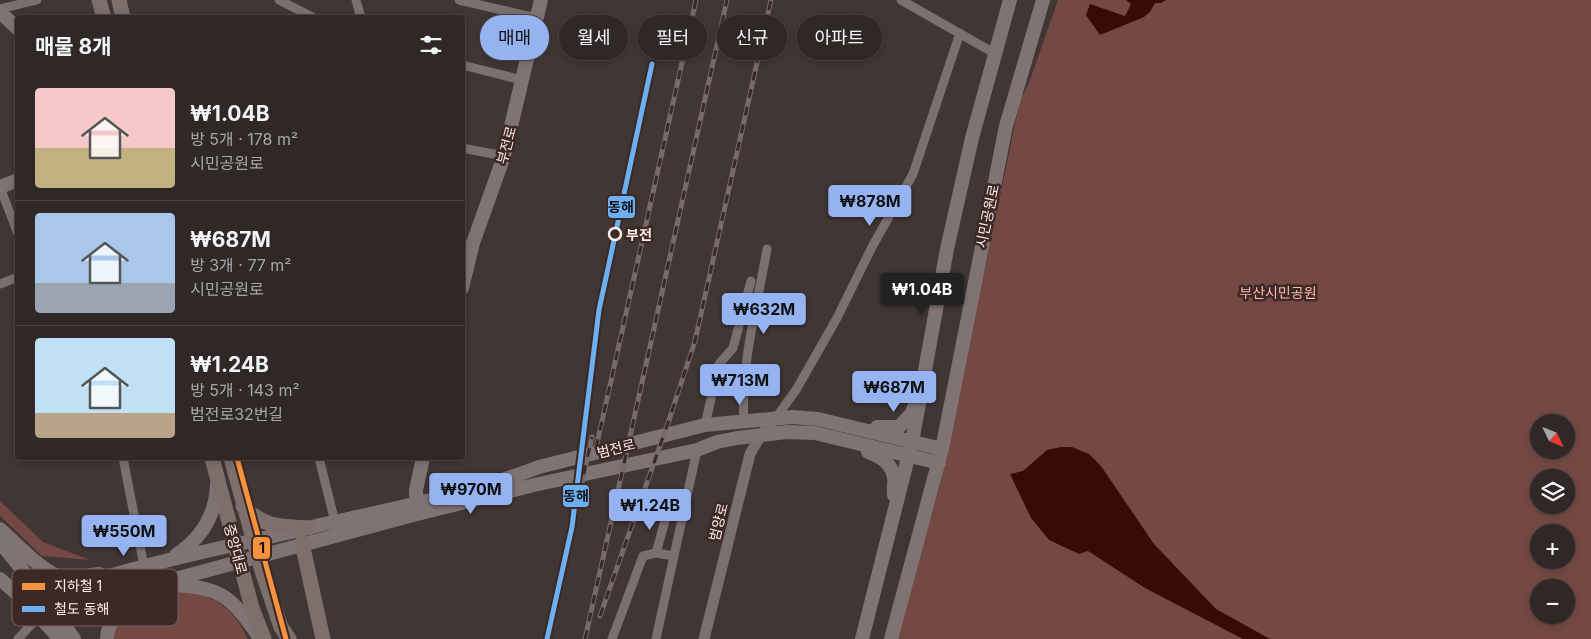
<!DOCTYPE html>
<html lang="ko">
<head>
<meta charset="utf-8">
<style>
	:root { --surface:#302827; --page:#3c3433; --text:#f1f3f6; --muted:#a8a6a7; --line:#4b4444; --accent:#95b2f1 }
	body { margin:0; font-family:Inter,"Noto Sans KR",sans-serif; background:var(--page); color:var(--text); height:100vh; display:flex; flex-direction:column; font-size:19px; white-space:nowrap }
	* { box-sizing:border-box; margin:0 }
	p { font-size:16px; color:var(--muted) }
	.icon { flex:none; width:28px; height:28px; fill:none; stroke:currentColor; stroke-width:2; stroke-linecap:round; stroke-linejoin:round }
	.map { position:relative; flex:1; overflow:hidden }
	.panel { position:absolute; left:15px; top:15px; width:450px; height:445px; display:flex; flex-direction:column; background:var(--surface); border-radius:5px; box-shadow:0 2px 8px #0003,0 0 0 1px var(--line) }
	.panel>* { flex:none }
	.top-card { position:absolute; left:480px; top:15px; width:475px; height:45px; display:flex; gap:10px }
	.needle { width:32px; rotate:133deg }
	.buttons { position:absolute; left:1530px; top:414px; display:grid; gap:10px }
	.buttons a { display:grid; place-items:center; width:45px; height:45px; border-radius:50%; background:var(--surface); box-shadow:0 2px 8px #0003,0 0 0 1px var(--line); font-size:25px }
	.price { position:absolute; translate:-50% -42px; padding:0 11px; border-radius:5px; background:var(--accent); color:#111; font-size:16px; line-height:32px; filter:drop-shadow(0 1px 2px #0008) }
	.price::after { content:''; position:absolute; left:50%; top:30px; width:15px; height:11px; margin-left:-8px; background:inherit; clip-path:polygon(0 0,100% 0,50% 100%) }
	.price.active { background:#222; color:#fff }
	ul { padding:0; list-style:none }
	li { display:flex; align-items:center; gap:15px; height:125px; padding:0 20px }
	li+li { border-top:1px solid var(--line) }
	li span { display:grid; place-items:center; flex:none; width:140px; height:100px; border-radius:5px; color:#555 }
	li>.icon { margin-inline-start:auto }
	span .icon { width:60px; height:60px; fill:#fffc; stroke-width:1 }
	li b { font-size:21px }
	h2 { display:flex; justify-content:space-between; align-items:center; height:60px; padding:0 20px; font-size:21px }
	.chip { padding:0 18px; border-radius:22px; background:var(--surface); box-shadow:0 2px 8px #0003,0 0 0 1px var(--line); font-size:18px; line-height:45px }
	.chip.active { background:var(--accent); color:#111 }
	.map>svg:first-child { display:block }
	.green { fill:#744943; fill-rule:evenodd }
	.water { fill:#390b08 }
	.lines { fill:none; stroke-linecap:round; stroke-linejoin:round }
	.minor { stroke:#79706f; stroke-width:9 }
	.tertiary { stroke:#79706f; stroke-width:11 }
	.secondary { stroke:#7f7473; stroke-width:14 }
	.primary { stroke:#7c6f6c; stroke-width:15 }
	.rail-casing { stroke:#746c6a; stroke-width:5 }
	.rail { stroke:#3c2824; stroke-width:3; stroke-dasharray:9; stroke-linecap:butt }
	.rail-1-casing { stroke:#3c2824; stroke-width:9 }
	.rail-1 { stroke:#6db0f2; stroke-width:5 }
	.metro-1-casing { stroke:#3c2824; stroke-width:9 }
	.metro-1 { stroke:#f89140; stroke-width:5 }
	.stop-dot { fill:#3c2824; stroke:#faece9; stroke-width:2.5 }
	.labels { text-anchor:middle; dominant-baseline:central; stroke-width:5; stroke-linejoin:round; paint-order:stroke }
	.street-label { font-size:14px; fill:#faece9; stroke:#3c2824 }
	.stop-label { font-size:14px; font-weight:bold; fill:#faece9; stroke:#3c2824; text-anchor:start }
	.park-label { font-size:14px; fill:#feb6aa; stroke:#3c2824 }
	.key { fill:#3c2824; stroke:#75635f; stroke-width:1 }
	.key-label { font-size:14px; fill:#faece9 }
	.line-badge { stroke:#3c2824; stroke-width:2 }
	.pale-badge-label { font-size:14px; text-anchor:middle; font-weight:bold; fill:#111 }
</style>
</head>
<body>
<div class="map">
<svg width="1591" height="639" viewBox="0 0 1591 639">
	<rect width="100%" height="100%" fill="#403634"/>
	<path class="green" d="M 1058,0 L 1591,0 L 1591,639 L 896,639 L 939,489 L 1020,100 L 1029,83 ZM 1539,422 L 1566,422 L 1566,450 L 1539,450 ZM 1539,478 L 1566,478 L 1566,505 L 1539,505 ZM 1539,532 L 1566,532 L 1566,560 L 1539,560 ZM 1539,588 L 1566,588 L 1566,615 L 1539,615 Z
		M 0,501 L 43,542 L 90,560 L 42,556 L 0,516 Z
		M 184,591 C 219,598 232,607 248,639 L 112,639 L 119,616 L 138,601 Z"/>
	<path class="water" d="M 1126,0 L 1166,0 L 1161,3 L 1155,3 L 1150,12 L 1144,17 L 1100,35 L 1086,15 L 1090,4 L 1125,16 L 1131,4 Z
		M 1061,447 L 1072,447 L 1089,454 L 1101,466 L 1154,544 L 1216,609 L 1270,639 L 1243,639 L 1145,588 L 1088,551 L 1079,554 L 1049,540 L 1031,518 L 1010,474 L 1023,471 L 1047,450 Z"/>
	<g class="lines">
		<path class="minor" d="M 279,0 L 314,18
			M 356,0 L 361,18
			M 459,0 L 536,18
			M 901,0 L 994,53
			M 0,9 L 37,0
			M 462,65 L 522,80
			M 462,148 L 504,156
			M 0,187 L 18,234
			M 0,284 L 18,277
			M 775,419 L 796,390 L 837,318 L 872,247 L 913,174 L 960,33
			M 744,420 C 740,368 758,301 767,249
			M 705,425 L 719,364 L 733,348 L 751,281
			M 123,458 L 144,566
			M 319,458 L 335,522
			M 674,556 L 656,553 L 668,510 L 685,505
			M 18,639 L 39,616
			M 612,639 L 643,556 L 656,553
			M 656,639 L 697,450"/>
		<path class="tertiary" d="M 704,639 L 750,454 L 761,435 L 775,419"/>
		<path class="secondary" d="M 0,12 L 18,29
			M 0,187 L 18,180
			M 462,288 L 473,243 L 504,156 L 541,0
			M 877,427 L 899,427 L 912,413 L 915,404
			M 868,452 C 881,457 892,463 894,478 C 895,483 893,489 894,495
			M 417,511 L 416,490 L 423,458
			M 0,529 C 17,544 46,577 68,579 C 79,580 89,574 99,574
			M 0,542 L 49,603 L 74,639
			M 176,555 C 202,538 216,514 217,484
			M 0,579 L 26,602 L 60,639
			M 171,585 C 223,587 231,597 260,638
			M 39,616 C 43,611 46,605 51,602 C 84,580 127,571 165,561 C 217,548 268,538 320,525 C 393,509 469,494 539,467 L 705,425 L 792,417 L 818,419 L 942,449
			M 39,616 L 58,615 L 149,586 L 417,514 L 534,485 L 697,450 L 717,442 L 737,438 L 787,432 L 815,433 L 939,463
			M 107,639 C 107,620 125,602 140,592
			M 862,639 L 912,442 L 947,249 L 972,138 L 1010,0
			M 891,639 L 942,449 L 1006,126 L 1043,0"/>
		<path class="primary" d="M 99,0 L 104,18
			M 119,0 L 123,18
			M 212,458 L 252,608 L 264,639
			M 231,458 L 262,571 L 281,627 L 289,639
			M 243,506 C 264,528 280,526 309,528
			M 302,543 L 323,639"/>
		<g class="rail-casing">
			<path id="rail" d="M 596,448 L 696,0
				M 572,527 L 592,437
				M 600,616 L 669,420 L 695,341 L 771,0
				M 585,639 L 727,0"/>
		</g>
		<use href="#rail" class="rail"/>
		<g class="rail-1-casing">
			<path id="rail-1" d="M 547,639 L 572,527 L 599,310 L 652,64"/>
		</g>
		<use href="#rail-1" class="rail-1"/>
		<g class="metro-1-casing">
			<path id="metro-1" d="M 237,458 L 286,639"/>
		</g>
		<use href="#metro-1" class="metro-1"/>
	</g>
	<circle class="stop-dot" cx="615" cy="234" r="6"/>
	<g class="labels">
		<g class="street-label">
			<text transform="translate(506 145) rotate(-75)">부전로</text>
			<text transform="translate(987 216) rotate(-78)">시민공원로</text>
			<text transform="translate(616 448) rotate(-14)">범전로</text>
			<text transform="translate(718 522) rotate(-76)">범양로</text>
			<text transform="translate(236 549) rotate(75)">중앙대로</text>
		</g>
		<g class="stop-label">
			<text x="626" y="234">부전</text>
		</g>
		<g class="park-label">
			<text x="1278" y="292">부산시민공원</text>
		</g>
	</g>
	<rect x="12" y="569" width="166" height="57" rx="8" class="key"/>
	<rect x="22" y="583" width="23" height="7" fill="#f89140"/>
	<rect x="22" y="606" width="23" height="6" fill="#6db0f2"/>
	<g class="key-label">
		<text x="54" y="591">지하철 1</text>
		<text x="54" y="614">철도 동해</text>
	</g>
	<g class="line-badge">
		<rect x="607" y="195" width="29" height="24" rx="5" fill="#6db0f2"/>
		<rect x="562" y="484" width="28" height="24" rx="5" fill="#6db0f2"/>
		<rect x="252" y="536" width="19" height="24" rx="5" fill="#f89140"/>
	</g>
	<g class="pale-badge-label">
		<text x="621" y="212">동해</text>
		<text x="576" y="501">동해</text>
		<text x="262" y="553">1</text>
	</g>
</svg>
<div class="buttons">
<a><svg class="needle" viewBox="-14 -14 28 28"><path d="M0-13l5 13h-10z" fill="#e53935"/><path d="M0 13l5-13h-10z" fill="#a8a6a7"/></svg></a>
<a><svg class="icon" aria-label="layers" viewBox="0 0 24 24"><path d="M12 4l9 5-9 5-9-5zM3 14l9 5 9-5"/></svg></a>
<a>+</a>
<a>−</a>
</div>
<b class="price" style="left:870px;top:227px">₩878M</b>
<b class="price active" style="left:922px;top:315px">₩1.04B</b>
<b class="price" style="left:764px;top:335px">₩632M</b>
<b class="price" style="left:740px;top:406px">₩713M</b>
<b class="price" style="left:894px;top:413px">₩687M</b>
<b class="price" style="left:471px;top:515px">₩970M</b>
<b class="price" style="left:650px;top:531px">₩1.24B</b>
<b class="price" style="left:124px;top:557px">₩550M</b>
<div class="top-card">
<a class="chip active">매매</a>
<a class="chip">월세</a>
<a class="chip">필터</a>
<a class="chip">신규</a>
<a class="chip">아파트</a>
</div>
<section class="panel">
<h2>매물 8개<svg class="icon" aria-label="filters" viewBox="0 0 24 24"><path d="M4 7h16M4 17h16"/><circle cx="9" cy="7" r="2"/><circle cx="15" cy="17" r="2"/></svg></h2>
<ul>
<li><span style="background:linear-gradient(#f6c9c9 60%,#c2b280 0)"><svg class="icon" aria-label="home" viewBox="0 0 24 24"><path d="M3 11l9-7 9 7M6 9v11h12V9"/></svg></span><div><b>₩1.04B</b><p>방 5개 · 178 m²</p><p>시민공원로</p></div></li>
<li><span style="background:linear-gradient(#a9c7e8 70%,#9aa5b1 0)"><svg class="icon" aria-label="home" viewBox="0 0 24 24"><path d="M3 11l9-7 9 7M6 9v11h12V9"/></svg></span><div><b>₩687M</b><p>방 3개 · 77 m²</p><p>시민공원로</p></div></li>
<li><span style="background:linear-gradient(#bfe0f5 75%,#b9a48a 0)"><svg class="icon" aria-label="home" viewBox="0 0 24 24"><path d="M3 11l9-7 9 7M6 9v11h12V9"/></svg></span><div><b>₩1.24B</b><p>방 5개 · 143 m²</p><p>범전로32번길</p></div></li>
</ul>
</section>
</div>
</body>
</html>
